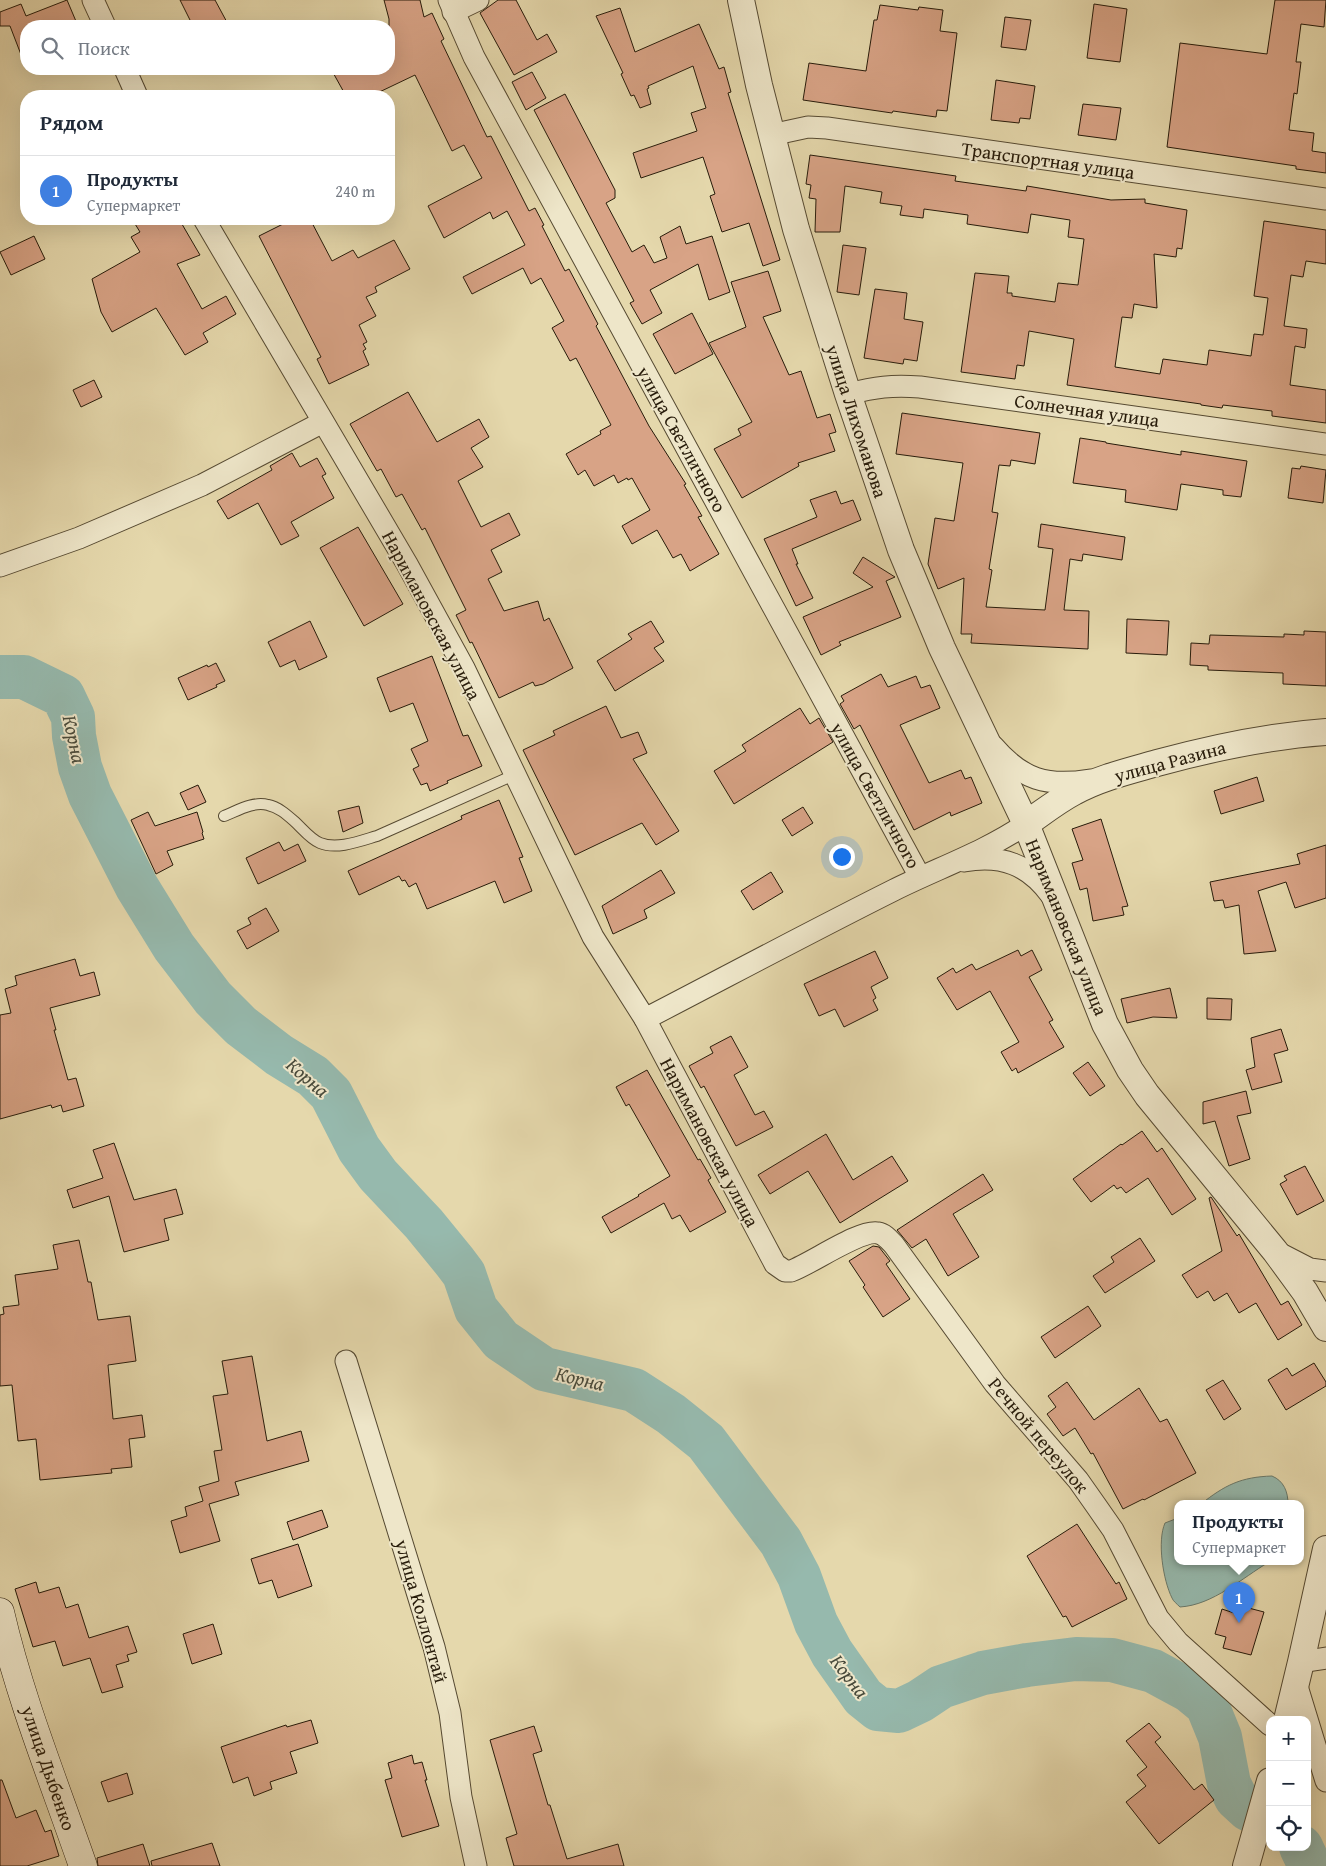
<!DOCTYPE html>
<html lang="ru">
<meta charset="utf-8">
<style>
:root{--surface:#fff;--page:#f2f2f3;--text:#1f2937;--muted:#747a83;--line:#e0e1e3;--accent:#111827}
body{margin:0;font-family:"Gentium Book Plus",serif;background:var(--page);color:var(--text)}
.controls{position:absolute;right:15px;bottom:15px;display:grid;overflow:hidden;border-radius:10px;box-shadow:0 5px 20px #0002}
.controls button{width:45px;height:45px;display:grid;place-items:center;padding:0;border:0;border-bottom:1px solid var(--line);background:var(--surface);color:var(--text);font:25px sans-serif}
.you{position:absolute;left:841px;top:856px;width:18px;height:18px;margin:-12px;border:4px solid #fff;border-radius:50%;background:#1a73e8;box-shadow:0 0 0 8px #1a73e833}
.badge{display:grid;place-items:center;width:32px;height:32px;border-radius:50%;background:var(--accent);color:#fff;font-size:16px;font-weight:700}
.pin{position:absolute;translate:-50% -41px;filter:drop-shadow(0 1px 2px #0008)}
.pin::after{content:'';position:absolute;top:26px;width:18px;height:15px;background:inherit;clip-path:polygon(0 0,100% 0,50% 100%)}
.popup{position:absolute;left:1174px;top:1500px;width:130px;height:65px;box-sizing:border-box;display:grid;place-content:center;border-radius:10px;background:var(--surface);filter:drop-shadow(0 1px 4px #0005);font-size:16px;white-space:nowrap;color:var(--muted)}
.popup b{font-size:19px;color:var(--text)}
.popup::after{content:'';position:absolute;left:50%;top:100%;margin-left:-10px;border:10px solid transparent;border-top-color:var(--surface)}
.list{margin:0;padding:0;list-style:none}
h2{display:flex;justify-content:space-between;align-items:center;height:65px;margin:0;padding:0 20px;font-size:21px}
h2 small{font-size:16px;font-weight:400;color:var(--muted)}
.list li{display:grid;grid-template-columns:32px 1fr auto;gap:15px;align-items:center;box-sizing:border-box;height:70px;padding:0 20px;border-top:1px solid var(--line)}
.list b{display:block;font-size:19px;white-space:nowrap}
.list p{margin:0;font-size:16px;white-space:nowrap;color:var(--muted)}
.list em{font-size:16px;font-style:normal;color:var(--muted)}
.icon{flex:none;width:28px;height:28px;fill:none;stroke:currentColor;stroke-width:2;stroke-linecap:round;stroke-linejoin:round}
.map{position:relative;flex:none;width:1326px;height:1866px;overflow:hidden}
.search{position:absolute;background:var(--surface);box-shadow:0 5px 20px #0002;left:20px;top:20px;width:375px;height:55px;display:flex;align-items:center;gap:12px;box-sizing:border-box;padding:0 18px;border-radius:20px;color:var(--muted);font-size:19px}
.panel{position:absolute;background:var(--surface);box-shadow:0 5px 20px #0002;left:20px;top:90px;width:375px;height:135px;border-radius:20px}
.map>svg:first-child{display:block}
.water{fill:#96b9ad;stroke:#6a7a6c}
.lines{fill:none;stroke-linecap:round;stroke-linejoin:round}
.river{stroke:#96b9ad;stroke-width:44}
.building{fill:#d8a386;stroke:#271b0a}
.service-casing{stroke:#564a32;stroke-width:12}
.minor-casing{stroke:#564a32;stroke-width:23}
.tertiary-casing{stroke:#564a32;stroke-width:28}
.secondary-casing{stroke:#271b0a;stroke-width:29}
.service{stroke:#eee6c9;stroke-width:10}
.minor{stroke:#eee6c9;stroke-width:21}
.tertiary{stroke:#eee6c9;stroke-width:26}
.secondary{stroke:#eee6c9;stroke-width:28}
.labels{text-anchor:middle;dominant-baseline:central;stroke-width:4;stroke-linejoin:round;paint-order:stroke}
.street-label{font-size:19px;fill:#271b0a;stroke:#eee6c9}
.water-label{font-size:20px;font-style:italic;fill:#484a3b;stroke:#eee6c9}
</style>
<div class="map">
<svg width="1326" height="1866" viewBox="0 0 1326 1866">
<rect width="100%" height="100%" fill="#e5d8ac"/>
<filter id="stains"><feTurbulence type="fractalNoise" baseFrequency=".004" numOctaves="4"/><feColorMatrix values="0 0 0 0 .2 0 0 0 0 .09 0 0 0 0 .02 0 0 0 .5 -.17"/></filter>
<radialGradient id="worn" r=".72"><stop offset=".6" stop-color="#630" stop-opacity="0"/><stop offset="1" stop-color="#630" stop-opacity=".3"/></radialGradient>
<g class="water">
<path d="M1272,1476c12,5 16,16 16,28h-87c24,-19 40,-27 71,-28z"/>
<path d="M1178,1518v44h91c-27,16 -56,43 -89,45 -3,-3 -7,-6 -8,-9 -9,-18 -15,-57 -7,-75z"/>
</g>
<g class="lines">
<g class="river">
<polyline points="0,677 24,677 63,696 73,717 74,736 80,767 90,795 137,887 174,947 213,998 241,1026 279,1055 313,1076 331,1094 359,1149 378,1175 424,1224 455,1262 464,1274 476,1309 501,1340 544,1369 634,1390 671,1414 706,1442 781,1542 799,1576 816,1623 832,1653 863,1697 878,1709 899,1711 920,1701 941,1687 983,1673 1027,1665 1076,1659 1112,1660 1153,1671 1190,1691 1207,1705 1220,1737 1229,1784 1236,1798 1248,1809 1270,1820"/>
<polyline points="1301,1847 1310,1866"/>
</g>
</g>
<g class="building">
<polygon points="67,0 78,26 26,26 25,65 10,26 0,26 0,12 21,4 26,16"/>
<polygon points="180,0 215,0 229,26 193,26"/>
<polygon points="384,0 420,0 424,17 432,13 444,39 441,41 487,137 491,136 529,211 535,208 544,225 542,226 565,271 569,269 598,324 596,326 649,426 686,484 684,485 702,516 698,517 719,554 690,571 681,554 673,558 657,530 632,544 622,526 650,510 632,478 628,480 627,478 618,483 614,475 594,486 585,470 578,475 566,454 601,434 600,431 611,425 576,358 570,361 552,328 564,321 541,278 531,284 523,268 472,294 463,277 525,245 507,211 493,219 490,212 444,238 428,206 482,178 464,145 452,151 415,75 371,96 346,96 331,69 389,69 389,19"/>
<polygon points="498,0 516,0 537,40 547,34 557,52 514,75 480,13"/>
<polygon points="1275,0 1326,0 1324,27 1301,24 1296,62 1301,62 1297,94 1294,93 1289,130 1314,133 1312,151 1326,153 1326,173 1296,169 1296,166 1167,147 1180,43 1267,54"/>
<polygon points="1094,4 1127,9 1120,62 1087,58"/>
<polygon points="880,5 918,10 919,7 943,10 940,31 957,33 947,111 937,110 936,117 893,111 892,113 803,100 809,63 866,71 874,20 877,20"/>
<polygon points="620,8 635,52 699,24 719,69 724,67 731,92 728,93 780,260 763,266 749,223 722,232 710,196 715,194 703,157 641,178 633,153 697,131 691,113 706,108 693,66 648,86 649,88 647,89 651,104 640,108 634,95 631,96 621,74 623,73 596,16"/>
<polygon points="1005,17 1031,20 1026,50 1001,47"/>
<polygon points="532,72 546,98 526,110 512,82"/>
<polygon points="996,80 1035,86 1030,119 1020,118 1019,123 991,120"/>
<polygon points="565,94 615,190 615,198 606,203 632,252 644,245 654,263 667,258 660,237 680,226 686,244 712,236 730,292 709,300 698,264 650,290 662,313 642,324 630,303 634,301 534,110"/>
<polygon points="1083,104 1121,108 1116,140 1078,135"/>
<polygon points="810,155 956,176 955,181 1026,191 1027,186 1111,200 1145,199 1145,203 1187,210 1182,249 1177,248 1176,257 1154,254 1157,308 1134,304 1132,318 1122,317 1115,367 1160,374 1163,359 1207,365 1209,350 1251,356 1254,334 1263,335 1268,298 1254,296 1264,221 1326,230 1326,264 1306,261 1303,277 1291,275 1284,326 1307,329 1305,348 1295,346 1290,385 1326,390 1326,423 1272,416 1272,411 1223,405 1222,408 1201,405 1201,404 1067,385 1074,339 1029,331 1024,366 1017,365 1015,379 961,372 975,273 1009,276 1007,293 1012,293 1012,296 1055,302 1058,283 1078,285 1084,239 1068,237 1070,220 1031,214 1028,233 967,224 968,215 924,209 923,218 900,215 902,206 880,203 882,192 845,186 840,232 815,232 816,199 809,198 811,185 806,184"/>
<polygon points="132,219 179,219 200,255 177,264 202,309 226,296 236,314 203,333 208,342 185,355 156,308 112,332 101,312 92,279 140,252 131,237 140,232"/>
<polygon points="293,219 310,219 332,261 353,250 358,258 394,240 410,269 375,287 377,292 366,297 376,316 359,325 367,342 363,344 366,349 363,351 369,365 329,384 317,359 321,357 259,236"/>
<polygon points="34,236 45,259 11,275 0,252"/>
<polygon points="843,245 866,248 859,295 837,292"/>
<polygon points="768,271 781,311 763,317 789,375 801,371 817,418 830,414 836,432 829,434 835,451 798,463 799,466 742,498 714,449 741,435 738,429 752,422 709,343 746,327 731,282"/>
<polygon points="875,289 907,293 904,319 923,322 917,361 904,359 903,364 864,358"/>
<polygon points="692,313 713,354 675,374 653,334"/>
<polygon points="94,380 102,397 81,407 73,390"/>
<polygon points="408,392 437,442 479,419 489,437 471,448 483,467 458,481 481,527 509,513 520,535 491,550 502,572 488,579 504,611 538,601 544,621 549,618 573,668 543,684 535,686 533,682 499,698 472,642 470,643 456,615 466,610 425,528 422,530 402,494 396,497 381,469 377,471 350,424"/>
<polygon points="902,413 1040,433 1035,464 1011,460 1010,466 999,465 992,512 998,513 989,569 992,570 986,607 1045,610 1053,549 1038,547 1041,524 1125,537 1122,560 1083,554 1082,561 1070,559 1064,610 1089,611 1088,649 971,643 972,634 961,634 964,578 938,589 928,564 935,518 954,521 963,463 896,454"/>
<polygon points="1080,438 1106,442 1106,443 1181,455 1181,451 1247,461 1241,497 1223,495 1223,490 1181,484 1177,510 1125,502 1126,490 1073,483"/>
<polygon points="292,453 300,467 317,458 326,474 322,476 334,498 291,522 299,536 281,545 258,503 228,519 217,501 272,470 270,466"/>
<polygon points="1301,466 1326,470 1323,503 1288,498 1292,468 1300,469"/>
<polygon points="836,491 841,504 853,500 861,520 792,549 798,564 796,564 813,598 796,606 764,539 817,517 810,500"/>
<polygon points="358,527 403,604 364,626 320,548"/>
<polygon points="863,557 895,577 886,581 901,617 839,642 841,645 821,655 803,617 873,587 853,573"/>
<polygon points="1127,619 1169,621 1167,655 1126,653"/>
<polygon points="310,621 327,657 299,670 295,660 280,667 268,642"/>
<polygon points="651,621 664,642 654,648 664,661 615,691 597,661 632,639 628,634"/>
<polygon points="1304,631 1326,632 1326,686 1283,684 1283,673 1208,670 1208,666 1190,665 1191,643 1209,644 1210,635 1284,637 1284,634 1304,635"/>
<polygon points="432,656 463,736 468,735 482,766 447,781 448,783 430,791 427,783 421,785 413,769 419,766 411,749 428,741 413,703 390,712 377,678"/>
<polygon points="216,663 225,681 216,685 217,687 188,700 178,678 207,665 208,667"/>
<polygon points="881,674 888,687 916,676 921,688 930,685 940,708 900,725 929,783 961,770 965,779 971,777 982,803 951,816 950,812 914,830 860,725 854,729 840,704 844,701 841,696"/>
<polygon points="606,706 621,738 638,732 647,753 633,759 679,831 656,845 642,823 575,855 523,750 555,735 553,731"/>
<polygon points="800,708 810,724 819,718 833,742 734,804 714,771 746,751 742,745"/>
<polygon points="1257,777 1264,801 1221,814 1214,791"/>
<polygon points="198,785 206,802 188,810 180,793"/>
<polygon points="499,800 523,857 519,858 532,891 504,903 495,881 427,909 416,883 409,887 405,880 402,881 399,876 359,895 348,871 462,819 461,816"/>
<polygon points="359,806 363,823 343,832 338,811"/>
<polygon points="803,807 813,823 792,836 782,820"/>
<polygon points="148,812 155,826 197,812 203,832 202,833 204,839 167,851 173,865 156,874 131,820"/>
<polygon points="1101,819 1128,906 1122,907 1124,915 1093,921 1087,888 1080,890 1072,863 1083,860 1072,829"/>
<polygon points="279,842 284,851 298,844 306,861 258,884 246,858"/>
<polygon points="1326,845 1326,898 1295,908 1286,882 1258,891 1276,951 1244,954 1239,905 1225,908 1223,900 1214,901 1210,882 1300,864 1297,854"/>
<polygon points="661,870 675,893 644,910 647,918 613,934 602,906"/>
<polygon points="771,872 783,892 753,910 741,891"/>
<polygon points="266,908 279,931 247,949 237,931 251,924 248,918"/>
<polygon points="1018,950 1021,956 1032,950 1042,970 1029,977 1053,1020 1049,1022 1064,1047 1018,1073 1016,1068 1012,1071 1001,1052 1019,1042 990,991 957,1010 937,978 953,968 956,973 972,964 976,970"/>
<polygon points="875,951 888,978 871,987 876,998 873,1000 878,1010 844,1027 835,1009 819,1016 804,984"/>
<polygon points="75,959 80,976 94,972 100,995 50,1008 56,1030 54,1030 68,1080 76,1078 84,1106 63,1112 61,1105 52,1108 51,1105 0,1119 0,1015 11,1013 5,989 17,985 15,976"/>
<polygon points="1170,988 1177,1018 1153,1017 1127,1023 1121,999"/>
<polygon points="1207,998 1232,999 1231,1020 1207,1019"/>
<polygon points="1281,1029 1288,1050 1274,1054 1282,1082 1252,1090 1246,1070 1255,1067 1251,1038"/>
<polygon points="731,1036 748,1067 734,1075 755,1115 764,1111 773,1127 736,1146 704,1086 701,1088 689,1066 713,1053 710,1047"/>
<polygon points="1088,1062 1105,1086 1090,1096 1073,1073"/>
<polygon points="647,1070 698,1160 700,1159 711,1178 708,1180 726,1212 690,1232 680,1215 672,1219 664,1203 611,1233 602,1217 639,1196 638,1195 670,1176 629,1104 626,1106 616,1087"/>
<polygon points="1246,1091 1251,1113 1237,1116 1250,1159 1229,1166 1215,1121 1203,1124 1203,1102"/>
<polygon points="1142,1131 1157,1152 1162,1148 1196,1199 1172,1215 1148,1178 1126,1193 1121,1187 1117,1189 1114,1185 1091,1202 1073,1179 1121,1144 1122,1145"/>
<polygon points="826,1134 853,1180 892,1156 908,1181 840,1223 808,1171 770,1194 758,1175"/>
<polygon points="114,1143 134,1200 176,1189 183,1214 164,1219 169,1240 124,1252 109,1196 73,1208 67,1190 103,1178 93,1150"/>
<polygon points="1305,1166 1324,1201 1297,1215 1280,1184 1287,1180 1284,1176"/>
<polygon points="983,1174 993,1190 953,1214 979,1257 948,1276 926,1239 912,1248 897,1230"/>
<polygon points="1211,1197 1237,1236 1239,1234 1281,1305 1288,1301 1302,1325 1278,1340 1256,1303 1239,1313 1227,1293 1214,1301 1208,1291 1197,1298 1182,1275 1222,1251 1209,1198"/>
<polygon points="1140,1238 1155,1261 1105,1293 1093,1276 1114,1262 1111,1257"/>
<polygon points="79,1240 88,1282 91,1282 98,1320 130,1316 136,1361 108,1365 113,1419 142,1415 145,1437 129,1439 132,1467 111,1469 112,1473 40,1480 36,1439 18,1441 12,1385 0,1386 0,1315 4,1314 3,1307 19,1305 15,1275 58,1269 53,1245"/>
<polygon points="873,1246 879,1247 890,1261 886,1264 910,1299 883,1317 863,1287 865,1285 849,1261"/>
<polygon points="1088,1306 1101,1326 1055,1358 1041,1337"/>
<polygon points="252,1356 267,1441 301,1431 309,1461 235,1482 239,1495 209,1504 220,1541 180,1553 171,1521 187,1516 185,1507 203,1501 199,1487 219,1481 214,1451 222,1450 213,1396 228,1394 222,1361"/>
<polygon points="1314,1363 1326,1382 1326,1386 1286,1410 1268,1380 1287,1368 1292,1376"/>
<polygon points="1223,1380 1241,1409 1224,1420 1206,1390"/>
<polygon points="1067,1382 1094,1420 1139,1388 1160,1422 1167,1419 1196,1473 1144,1500 1143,1499 1123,1509 1093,1453 1091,1454 1075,1428 1063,1436 1047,1414 1056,1407 1048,1396"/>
<polygon points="322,1510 328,1527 293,1540 287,1522"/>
<polygon points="1077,1524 1116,1584 1119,1582 1127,1599 1072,1627 1066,1616 1063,1617 1027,1556"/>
<polygon points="298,1544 312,1586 278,1598 272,1580 259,1584 251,1559"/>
<polygon points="36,1582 39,1593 59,1587 66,1608 78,1604 89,1638 128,1626 137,1652 127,1655 129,1661 116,1665 123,1687 102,1693 90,1658 63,1666 55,1641 33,1647 15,1589"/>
<polygon points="1237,1605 1264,1612 1251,1655 1223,1648 1226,1637 1215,1634 1222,1609 1234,1613"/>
<polygon points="213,1624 222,1654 192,1664 183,1634"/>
<polygon points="311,1720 318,1743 290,1752 297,1773 270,1782 272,1789 254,1796 248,1777 233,1783 221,1747 286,1725 287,1727"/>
<polygon points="1149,1723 1161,1737 1155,1742 1194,1790 1202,1784 1214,1800 1159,1844 1126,1802 1146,1786 1137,1775 1147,1767 1126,1741"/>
<polygon points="534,1726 542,1751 533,1754 548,1805 550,1805 567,1859 618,1844 624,1866 514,1866 506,1838 517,1834 490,1740"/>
<polygon points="412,1755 414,1764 422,1762 427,1780 425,1780 439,1826 402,1837 385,1780 392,1778 388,1763"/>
<polygon points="127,1773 133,1794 108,1802 101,1782"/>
<polygon points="0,1780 2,1780 16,1818 36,1810 45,1832 51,1830 59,1856 27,1866 0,1866"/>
<polygon points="212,1843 220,1866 152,1866 151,1861"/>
<polygon points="143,1844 150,1866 98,1866 97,1858"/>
</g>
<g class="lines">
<g class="service-casing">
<path id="service" d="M224,816c13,-5 29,-15 44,-11 10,2 18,9 26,16 8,7 16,18 26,22 17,7 40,-2 57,-7l137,-61"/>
</g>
<g class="minor-casing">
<g id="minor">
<polyline points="93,0 105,26"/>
<polyline points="449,0 474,57 920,877"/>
<polyline points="453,12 478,0"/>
<polyline points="125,69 137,96"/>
<polyline points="771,135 808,127 827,128 1326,199"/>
<path d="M204,219l203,345 57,104 129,269 52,82c83,-43 165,-87 249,-129 44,-22 91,-38 132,-66"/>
<path d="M848,394c28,-7 43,-9 72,-7l406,57"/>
<polyline points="0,566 79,538 202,485 323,422"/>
<path d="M993,746c29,34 54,41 97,34"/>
<path d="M964,861c38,-7 65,4 87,34"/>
<path d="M645,1019l130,245 10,7h6c20,-7 69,-42 87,-38 7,1 12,8 16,12l101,139 83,96 19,27 16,23 45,88 20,24 92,83"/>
<polyline points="1275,1251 1310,1269 1326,1271"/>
<polyline points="346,1361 434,1647 450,1713 461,1797 476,1866"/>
<polyline points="1301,1662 1326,1658"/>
<polyline points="1296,1683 1326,1781"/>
</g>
</g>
<g class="tertiary-casing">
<g id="tertiary">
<polyline points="741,0 759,85 796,229 848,394 901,550 942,648 1026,824 1105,1024 1130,1070 1147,1095 1275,1251 1305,1292 1326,1328"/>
<path d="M1026,824c16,-11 31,-23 48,-32 25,-14 55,-21 83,-29 55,-15 112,-27 169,-31"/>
<polyline points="1287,1720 1301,1662 1326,1549"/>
<polyline points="1246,1866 1270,1781"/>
</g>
</g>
<g class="secondary-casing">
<path id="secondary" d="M0,1612c20,87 54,170 83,254"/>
</g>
<use href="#service" class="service"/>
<use href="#minor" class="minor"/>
<use href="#tertiary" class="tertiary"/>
<use href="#secondary" class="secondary"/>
</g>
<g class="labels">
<g class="street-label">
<text transform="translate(1048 160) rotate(8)">Транспортная улица</text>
<text transform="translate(1087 410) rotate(8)">Солнечная улица</text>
<text transform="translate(857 421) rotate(72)">улица Лихоманова</text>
<text transform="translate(682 439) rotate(61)">улица Светличного</text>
<text transform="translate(432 615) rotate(62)">Наримановская улица</text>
<text transform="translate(1170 761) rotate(-15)">улица Разина</text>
<text transform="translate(876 795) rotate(61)">улица Светличного</text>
<text transform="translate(1067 927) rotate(68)">Наримановская улица</text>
<text transform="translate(710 1142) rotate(62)">Наримановская улица</text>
<text transform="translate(1039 1435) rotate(50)">Речной переулок</text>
<text transform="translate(422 1611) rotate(74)">улица Коллонтай</text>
<text transform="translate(49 1768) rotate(71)">улица Дыбенко</text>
</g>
<g class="water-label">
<text transform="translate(75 739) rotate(78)">Корна</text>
<text transform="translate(308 1077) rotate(41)">Корна</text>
<text transform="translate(580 1378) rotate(13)">Корна</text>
<text transform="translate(850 1676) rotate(53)">Корна</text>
</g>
</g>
<rect width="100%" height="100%" filter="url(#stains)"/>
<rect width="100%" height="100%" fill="url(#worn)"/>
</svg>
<div class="controls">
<button>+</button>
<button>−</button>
<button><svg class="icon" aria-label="locate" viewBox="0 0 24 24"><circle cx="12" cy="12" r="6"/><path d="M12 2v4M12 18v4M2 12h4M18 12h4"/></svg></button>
</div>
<div class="you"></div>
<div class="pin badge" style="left:1239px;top:1623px;background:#3f7fe0">1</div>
<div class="popup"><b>Продукты</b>Супермаркет</div>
<div class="search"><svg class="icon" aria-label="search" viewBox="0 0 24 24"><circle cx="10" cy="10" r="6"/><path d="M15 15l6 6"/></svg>Поиск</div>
<section class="panel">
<h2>Рядом<small></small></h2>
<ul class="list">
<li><span class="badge" style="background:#3f7fe0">1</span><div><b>Продукты</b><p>Супермаркет</p></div><em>240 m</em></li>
</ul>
</section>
</div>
